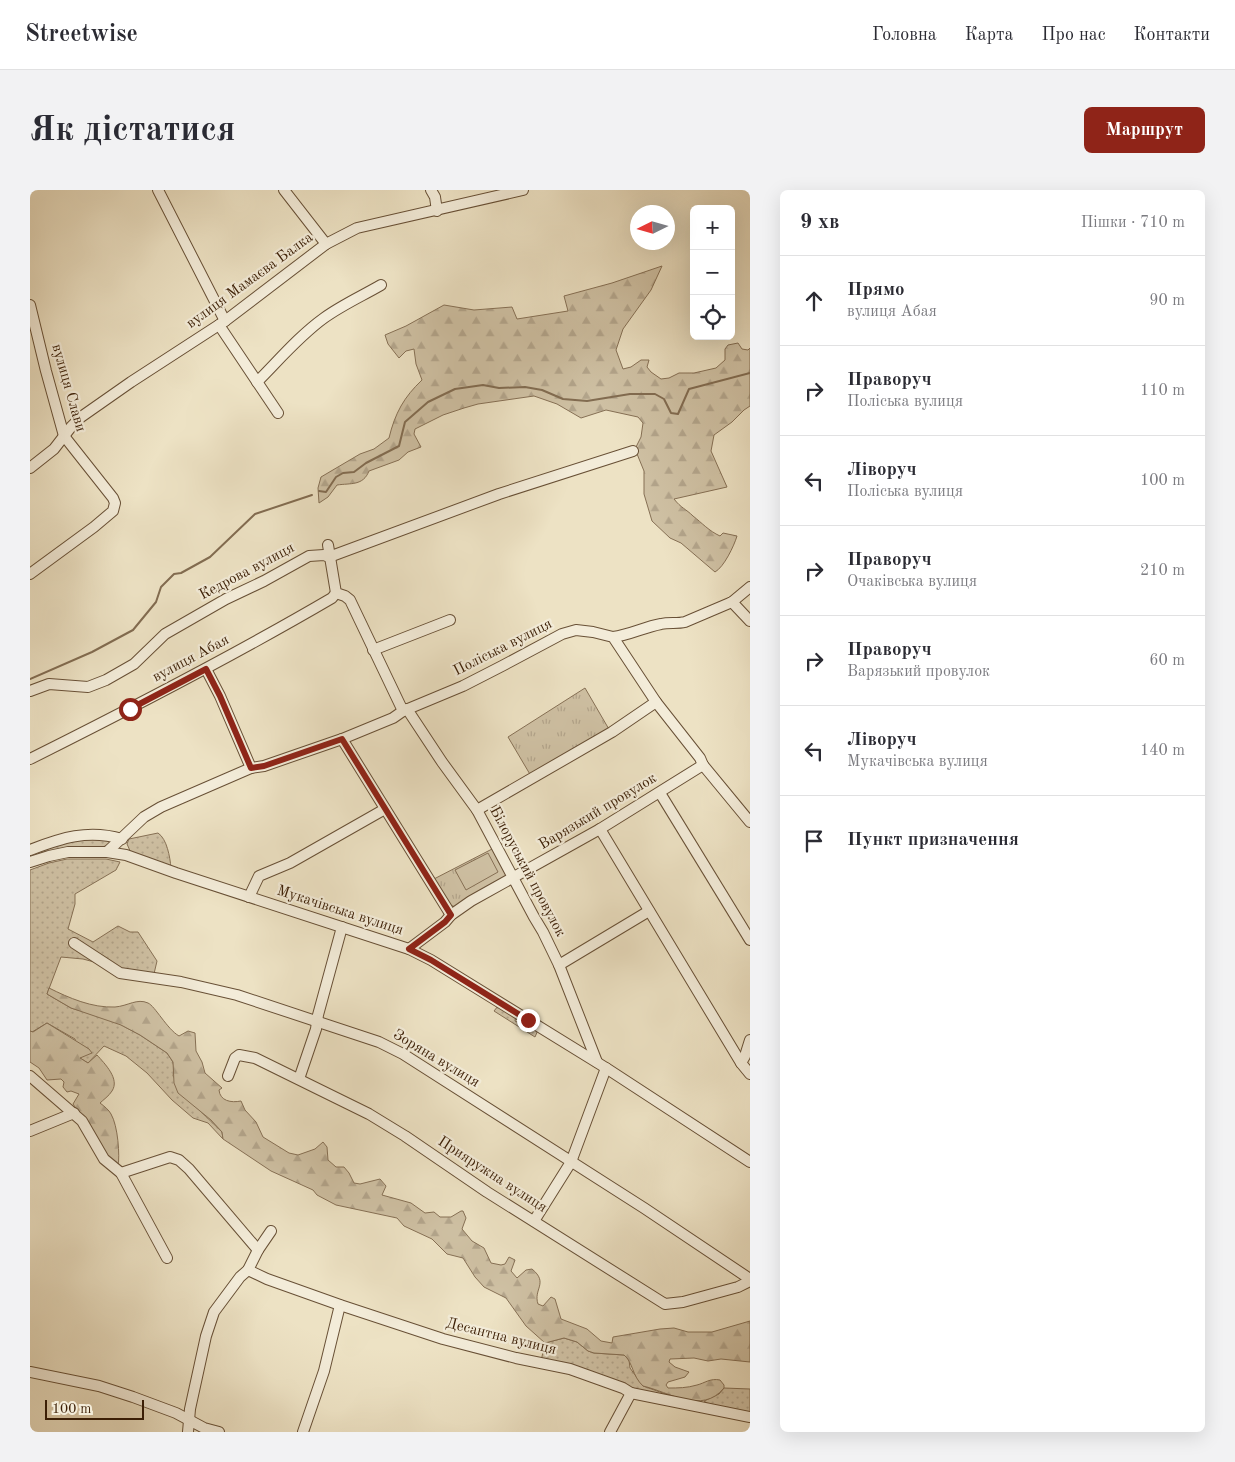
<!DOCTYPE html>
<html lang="uk">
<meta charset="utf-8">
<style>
:root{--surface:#fff;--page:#f2f2f3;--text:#2b2b33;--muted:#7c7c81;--line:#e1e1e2;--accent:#8f2418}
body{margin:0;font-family:"Old Standard TT",serif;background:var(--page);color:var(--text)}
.controls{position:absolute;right:15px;top:15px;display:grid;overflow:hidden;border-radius:8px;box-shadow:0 5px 20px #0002}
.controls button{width:45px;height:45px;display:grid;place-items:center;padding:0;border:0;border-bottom:1px solid var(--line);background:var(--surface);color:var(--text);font:25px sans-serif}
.compass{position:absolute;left:600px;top:15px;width:45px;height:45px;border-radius:50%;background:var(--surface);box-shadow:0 5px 20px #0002;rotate:265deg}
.scale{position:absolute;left:15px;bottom:12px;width:99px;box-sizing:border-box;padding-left:5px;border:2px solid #3c1f06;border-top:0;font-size:14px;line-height:18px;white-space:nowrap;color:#3c1f06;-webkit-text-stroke:4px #f3ecd9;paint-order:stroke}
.stop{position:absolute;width:15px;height:15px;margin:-11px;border:4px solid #8f2418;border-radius:50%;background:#fff}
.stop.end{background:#8f2418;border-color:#fff;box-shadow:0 1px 5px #0008}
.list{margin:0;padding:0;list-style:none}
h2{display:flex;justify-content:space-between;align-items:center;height:65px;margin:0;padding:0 20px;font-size:21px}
h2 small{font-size:16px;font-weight:400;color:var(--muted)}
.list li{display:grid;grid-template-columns:32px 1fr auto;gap:15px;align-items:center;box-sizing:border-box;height:90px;padding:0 20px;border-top:1px solid var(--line)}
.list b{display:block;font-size:19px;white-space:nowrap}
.list p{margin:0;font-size:16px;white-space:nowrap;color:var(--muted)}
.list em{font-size:16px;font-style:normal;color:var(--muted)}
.icon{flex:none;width:28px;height:28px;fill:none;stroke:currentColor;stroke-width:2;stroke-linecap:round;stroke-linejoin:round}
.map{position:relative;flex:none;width:720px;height:1242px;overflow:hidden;border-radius:8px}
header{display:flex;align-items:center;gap:30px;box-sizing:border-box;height:70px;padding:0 25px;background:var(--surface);border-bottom:1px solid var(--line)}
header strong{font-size:24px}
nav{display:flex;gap:28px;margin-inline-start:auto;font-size:18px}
.intro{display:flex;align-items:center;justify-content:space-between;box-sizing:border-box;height:120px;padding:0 30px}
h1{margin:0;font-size:35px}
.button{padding:12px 22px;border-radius:8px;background:var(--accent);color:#fff;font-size:18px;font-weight:700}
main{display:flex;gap:30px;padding:0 30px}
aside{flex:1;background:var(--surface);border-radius:8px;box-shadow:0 5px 20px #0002}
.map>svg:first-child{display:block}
.grass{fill:url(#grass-dots);stroke:#867055}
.forest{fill:url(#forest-firs);stroke:#867055}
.park{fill:url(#park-tufts);stroke:#867055}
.pitch{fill:#cfc1a4;stroke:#867055}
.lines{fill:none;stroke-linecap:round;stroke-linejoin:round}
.stream{stroke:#826c51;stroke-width:2}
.minor-casing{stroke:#685036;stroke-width:12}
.minor{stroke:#f3ecd9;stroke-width:10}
.route{stroke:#8f2418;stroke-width:6}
.labels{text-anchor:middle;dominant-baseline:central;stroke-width:4.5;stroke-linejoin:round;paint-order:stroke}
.street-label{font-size:15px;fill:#3c1f06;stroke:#f3ecd9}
</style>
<header>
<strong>Streetwise</strong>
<nav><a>Головна</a><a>Карта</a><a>Про нас</a><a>Контакти</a></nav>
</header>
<div class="intro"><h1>Як дістатися</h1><a class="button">Маршрут</a></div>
<main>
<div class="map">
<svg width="720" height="1242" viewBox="0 0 720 1242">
<defs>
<pattern id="grass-dots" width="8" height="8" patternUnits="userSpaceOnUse" patternTransform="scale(1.25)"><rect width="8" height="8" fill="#cfc1a4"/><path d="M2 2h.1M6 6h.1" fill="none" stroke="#b3a58c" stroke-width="1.8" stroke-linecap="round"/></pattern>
<pattern id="forest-firs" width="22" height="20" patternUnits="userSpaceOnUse" patternTransform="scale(1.25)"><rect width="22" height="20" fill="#cfc1a4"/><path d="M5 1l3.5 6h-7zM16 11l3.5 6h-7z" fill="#b3a58c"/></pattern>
<pattern id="park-tufts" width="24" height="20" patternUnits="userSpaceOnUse" patternTransform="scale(1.25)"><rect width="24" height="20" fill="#cfc1a4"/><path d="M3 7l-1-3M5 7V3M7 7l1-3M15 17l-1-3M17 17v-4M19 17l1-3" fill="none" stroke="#b3a58c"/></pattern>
</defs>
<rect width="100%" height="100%" fill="#ede2c4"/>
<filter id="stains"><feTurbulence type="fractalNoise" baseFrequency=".004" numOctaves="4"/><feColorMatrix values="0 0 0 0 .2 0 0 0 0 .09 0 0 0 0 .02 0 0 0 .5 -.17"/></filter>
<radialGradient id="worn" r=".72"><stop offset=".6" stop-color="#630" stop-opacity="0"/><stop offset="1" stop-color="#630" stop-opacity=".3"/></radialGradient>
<g class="grass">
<path d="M128,643c9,6 12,24 13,35l-40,-15 -4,-9 2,-5z"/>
<polygon points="45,648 85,651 73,657 0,669 0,663"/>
<polygon points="37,669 76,669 90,672 86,680 45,704 45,714 38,739 63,752 88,736 100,742 108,742 127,771 123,788 53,769 31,767 17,804 41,818 82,830 110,845 137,863 143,872 144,879 143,886 163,914 192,942 193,949 178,933 163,928 142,910 117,883 96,866 74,856 58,873 50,868 45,849 17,833 2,842 0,841 0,680 19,673"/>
<polygon points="468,816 486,826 485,831 487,832 491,829 508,840 505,847 464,821"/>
<polygon points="534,1148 547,1152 558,1161 564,1163 594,1165 599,1170 600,1178 613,1196 647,1208 605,1202 511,1171 515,1153"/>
<polygon points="694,1198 720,1199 720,1226 683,1217 674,1211 689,1204"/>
</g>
<g class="forest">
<path d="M632,76l-11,24 -28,39 -7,21 7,19 8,-2 10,-7h8l-2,7 4,5 10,7 8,-1 10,-5h15l22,-5 9,-8v-11l3,-4 10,-2 4,6 6,1 2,-2v58l-6,4 -12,12 -18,13 -3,16 16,36 -53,12c7,9 12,10 19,17 9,7 16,15 27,20l3,-3 14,3c-3,10 -13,31 -22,36l-34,-29 -11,-5 -18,-17 -8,-27v-23l-9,-22 6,-12 2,-14 -5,-6 -32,-7 -25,8 -24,-14 -23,-8 -56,8 -14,4 -21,7 -28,14 -1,5 7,13 -13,5 -9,8 -30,11c-6,15 -18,12 -32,14l-9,12 -9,6 -1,-15 3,-11 39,-23 14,-5 15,-11c6,-25 15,-41 33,-58l-6,-16 -2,-15 -8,2 -7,7 -11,-14 -3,-9 21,-9 38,-21 30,5 38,-3 5,12 51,-8 -4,-15 48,-13z"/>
<path d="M19,798c20,10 43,20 66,19 13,-1 22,-9 33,-4 7,3 19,26 31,33l9,-5 7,2 1,18 6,11 3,11 17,15 -3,2c1,11 12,13 22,11l4,9 11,12 7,15 26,16 9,2 17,-6 8,-7 4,5 1,13 8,7h8l5,6 5,10 6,1 20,-5 6,7 -4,9 29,8 14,10 9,-1 6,5h11l10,-6h2l3,7 -4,11 10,12 12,7 7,15 10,2 4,-1 4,-7 6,3 -4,11 6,7 9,-8 6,-1c17,14 1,20 6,35l5,2 8,-9 4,2 6,20 26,10 14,12 11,2 1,-6 47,-8 14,-1 14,4h24l38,-11v41l-29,-3 -13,2 -14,-3 -24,1 -1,3 6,5 14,5 -4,5 -17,5 -2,3 2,3c10,0 19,0 29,-3 8,-2 13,-7 23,-5l4,5v3c-22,27 -55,4 -81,-2 -11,-10 -10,-24 -19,-31l-30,-2 -6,-2 -11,-9 -13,-4 -19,5 -19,-17 -20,-28 -22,-11 -9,-10 -12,-19 -16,-4 -15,-15 -28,-13 -7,-8 -61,-13 -19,-10 -4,-5 -42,-19 -48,-32 -1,-7 -11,-12 -33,-27 -4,-10 -1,-21 -6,-9 -27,-18 -19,-10 -50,-17 -24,-14z"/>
<path d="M17,833l42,26 3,4 -12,5 8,5 9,-8c8,9 23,24 15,36 -3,5 -9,9 -12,12 4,3 9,7 11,11 7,12 9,41 7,54l-5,-4 -40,-60 6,-10 -8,-3 -4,1 -4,-5 1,-5 -3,-3 -14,1 -8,-12 -9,-6v-31l3,1z"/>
</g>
<g class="park">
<polygon points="555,498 580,541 501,586 478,547"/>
<polygon points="464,658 479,686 425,717 418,714 402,690"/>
</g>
<polygon class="pitch" points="458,663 468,682 436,700 425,680"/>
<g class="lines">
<g class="stream">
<polyline points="289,301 296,302 306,287 313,283 324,282 336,273 369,256 375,232 398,212 425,199 453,195 469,198 495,197 512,200 533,209 557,211 600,204 625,204 634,209 641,223 648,224 659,199 720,183"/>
<polyline points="0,489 62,462 103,440 126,412 131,397 144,384 151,383 180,367 225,324 282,305"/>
</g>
<g class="minor-casing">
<g id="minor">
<polyline points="128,0 195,131"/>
<polyline points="254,0 296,54"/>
<polyline points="401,0 405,7 407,21"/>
<polyline points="0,115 16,181 34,246 83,308 85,313 83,321 64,337 0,384"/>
<polyline points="189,135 248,223"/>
<path d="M227,192c22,-22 42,-46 67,-64 18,-13 38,-22 57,-33"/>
<polyline points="0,278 24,259 41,237 51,227 101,192 195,131 296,54 327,38 493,0"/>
<polyline points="298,355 306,403 315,406 320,410 373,521"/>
<polyline points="702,412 720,431"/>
<path d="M583,447c17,-2 31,-10 48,-13 8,-2 16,0 24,-2l47,-20 18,-15"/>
<polyline points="343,460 420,430"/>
<polyline points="176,479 190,506 221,578"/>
<polyline points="0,501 19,494 58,497 76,490 104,474 135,444 196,409 234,391 279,366 294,365 299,367 469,304 603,261"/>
<polyline points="377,519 412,572 447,620 504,727 513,742 529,775 567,872"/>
<polyline points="312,549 421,725"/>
<path d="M0,569c102,-51 203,-103 302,-161l4,-5"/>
<polyline points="630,603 720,750"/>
<polyline points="447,620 582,542 626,512"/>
<polyline points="570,639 711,873 720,884"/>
<path d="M0,660c31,-12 58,-21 92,-11"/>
<polyline points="77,662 114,627 131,617 221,578 234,576 312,549 363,528 373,521 433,496 472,476 532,444 546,440 563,442 583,447 626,512 670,568 673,575 720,632"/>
<polyline points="0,672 19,666 38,662 77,662 96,665 146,683 379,759 401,770 576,878 720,972"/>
<polyline points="219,707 229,686 260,673 355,619"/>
<polyline points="44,753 90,783 151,792 207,805 349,852 373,864 614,1018 720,1089"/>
<polyline points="379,759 415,732 421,725 441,711 570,639 673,575"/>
<polyline points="529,775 619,721"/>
<polyline points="711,873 715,866 720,850"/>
<polyline points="0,886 52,931 74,969 91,983 137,1068"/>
<polyline points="198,886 205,868 209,865 225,868 339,924 375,946 457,1002 635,1114 653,1112 708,1097 720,1091"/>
<polyline points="269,889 286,839 288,825 312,737"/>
<polyline points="0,941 44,923"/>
<polyline points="91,983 140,967 149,970 159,979 228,1060"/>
<polyline points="504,1031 541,972 576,878"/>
<polyline points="218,1080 237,1089 310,1115 413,1149 486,1168 540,1179 593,1198 601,1203 720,1227"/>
<polyline points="0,1182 69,1196 103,1207 146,1223 174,1238 189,1242"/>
<polyline points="158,1242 160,1219 176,1146 184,1122 210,1087 218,1080 228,1060 241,1041"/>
<polyline points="273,1242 294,1181 310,1115"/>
<polyline points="580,1242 601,1203"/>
</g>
</g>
<use href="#minor" class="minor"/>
</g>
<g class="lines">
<polyline class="route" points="100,519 176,479 190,506 221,578 234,576 312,549 421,725 415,732 379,759 401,770 498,830"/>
</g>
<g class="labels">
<g class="street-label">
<text transform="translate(220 91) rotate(-36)">вулиця Мамаєва Балка</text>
<text transform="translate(38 198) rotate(74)">вулиця Слави</text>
<text transform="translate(217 382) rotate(-28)">Кедрова вулиця</text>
<text transform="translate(473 458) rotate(-27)">Поліська вулиця</text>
<text transform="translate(161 469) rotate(-28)">вулиця Абая</text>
<text transform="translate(568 622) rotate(-31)">Варязький провулок</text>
<text transform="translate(497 682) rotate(62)">Білоруський провулок</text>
<text transform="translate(310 721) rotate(18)">Мукачівська вулиця</text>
<text transform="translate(406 869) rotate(31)">Зоряна вулиця</text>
<text transform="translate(462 985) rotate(33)">Прияружна вулиця</text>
<text transform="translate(471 1147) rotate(14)">Десантна вулиця</text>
</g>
</g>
<rect width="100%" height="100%" filter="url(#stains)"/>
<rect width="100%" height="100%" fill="url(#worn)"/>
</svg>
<div class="controls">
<button>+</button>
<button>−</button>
<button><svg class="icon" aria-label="locate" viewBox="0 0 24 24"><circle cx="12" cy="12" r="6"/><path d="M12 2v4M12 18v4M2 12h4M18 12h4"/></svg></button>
</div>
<svg class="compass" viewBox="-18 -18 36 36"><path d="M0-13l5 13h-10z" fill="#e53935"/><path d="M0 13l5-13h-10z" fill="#7c7c81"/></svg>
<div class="scale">100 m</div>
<div class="stop" style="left:100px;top:519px"></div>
<div class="stop end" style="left:498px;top:830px"></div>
</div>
<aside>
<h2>9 хв<small>Пішки · 710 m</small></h2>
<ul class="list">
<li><svg class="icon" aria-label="ahead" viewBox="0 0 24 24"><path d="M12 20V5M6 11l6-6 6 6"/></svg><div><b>Прямо</b><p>вулиця Абая</p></div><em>90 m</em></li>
<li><svg class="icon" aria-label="right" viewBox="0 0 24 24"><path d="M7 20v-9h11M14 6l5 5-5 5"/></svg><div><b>Праворуч</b><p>Поліська вулиця</p></div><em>110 m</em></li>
<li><svg class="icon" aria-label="left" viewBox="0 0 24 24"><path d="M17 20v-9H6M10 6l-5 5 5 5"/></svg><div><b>Ліворуч</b><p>Поліська вулиця</p></div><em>100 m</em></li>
<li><svg class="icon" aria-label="right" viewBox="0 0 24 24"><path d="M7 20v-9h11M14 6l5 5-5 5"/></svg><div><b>Праворуч</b><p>Очаківська вулиця</p></div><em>210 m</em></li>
<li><svg class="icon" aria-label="right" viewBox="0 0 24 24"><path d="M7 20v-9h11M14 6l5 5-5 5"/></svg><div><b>Праворуч</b><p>Варязький провулок</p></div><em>60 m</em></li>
<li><svg class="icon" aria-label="left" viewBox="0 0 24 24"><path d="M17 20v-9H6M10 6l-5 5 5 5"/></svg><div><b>Ліворуч</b><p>Мукачівська вулиця</p></div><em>140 m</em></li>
<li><svg class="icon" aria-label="arrive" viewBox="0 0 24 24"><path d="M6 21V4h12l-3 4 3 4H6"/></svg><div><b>Пункт призначення</b></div></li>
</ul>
</aside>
</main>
